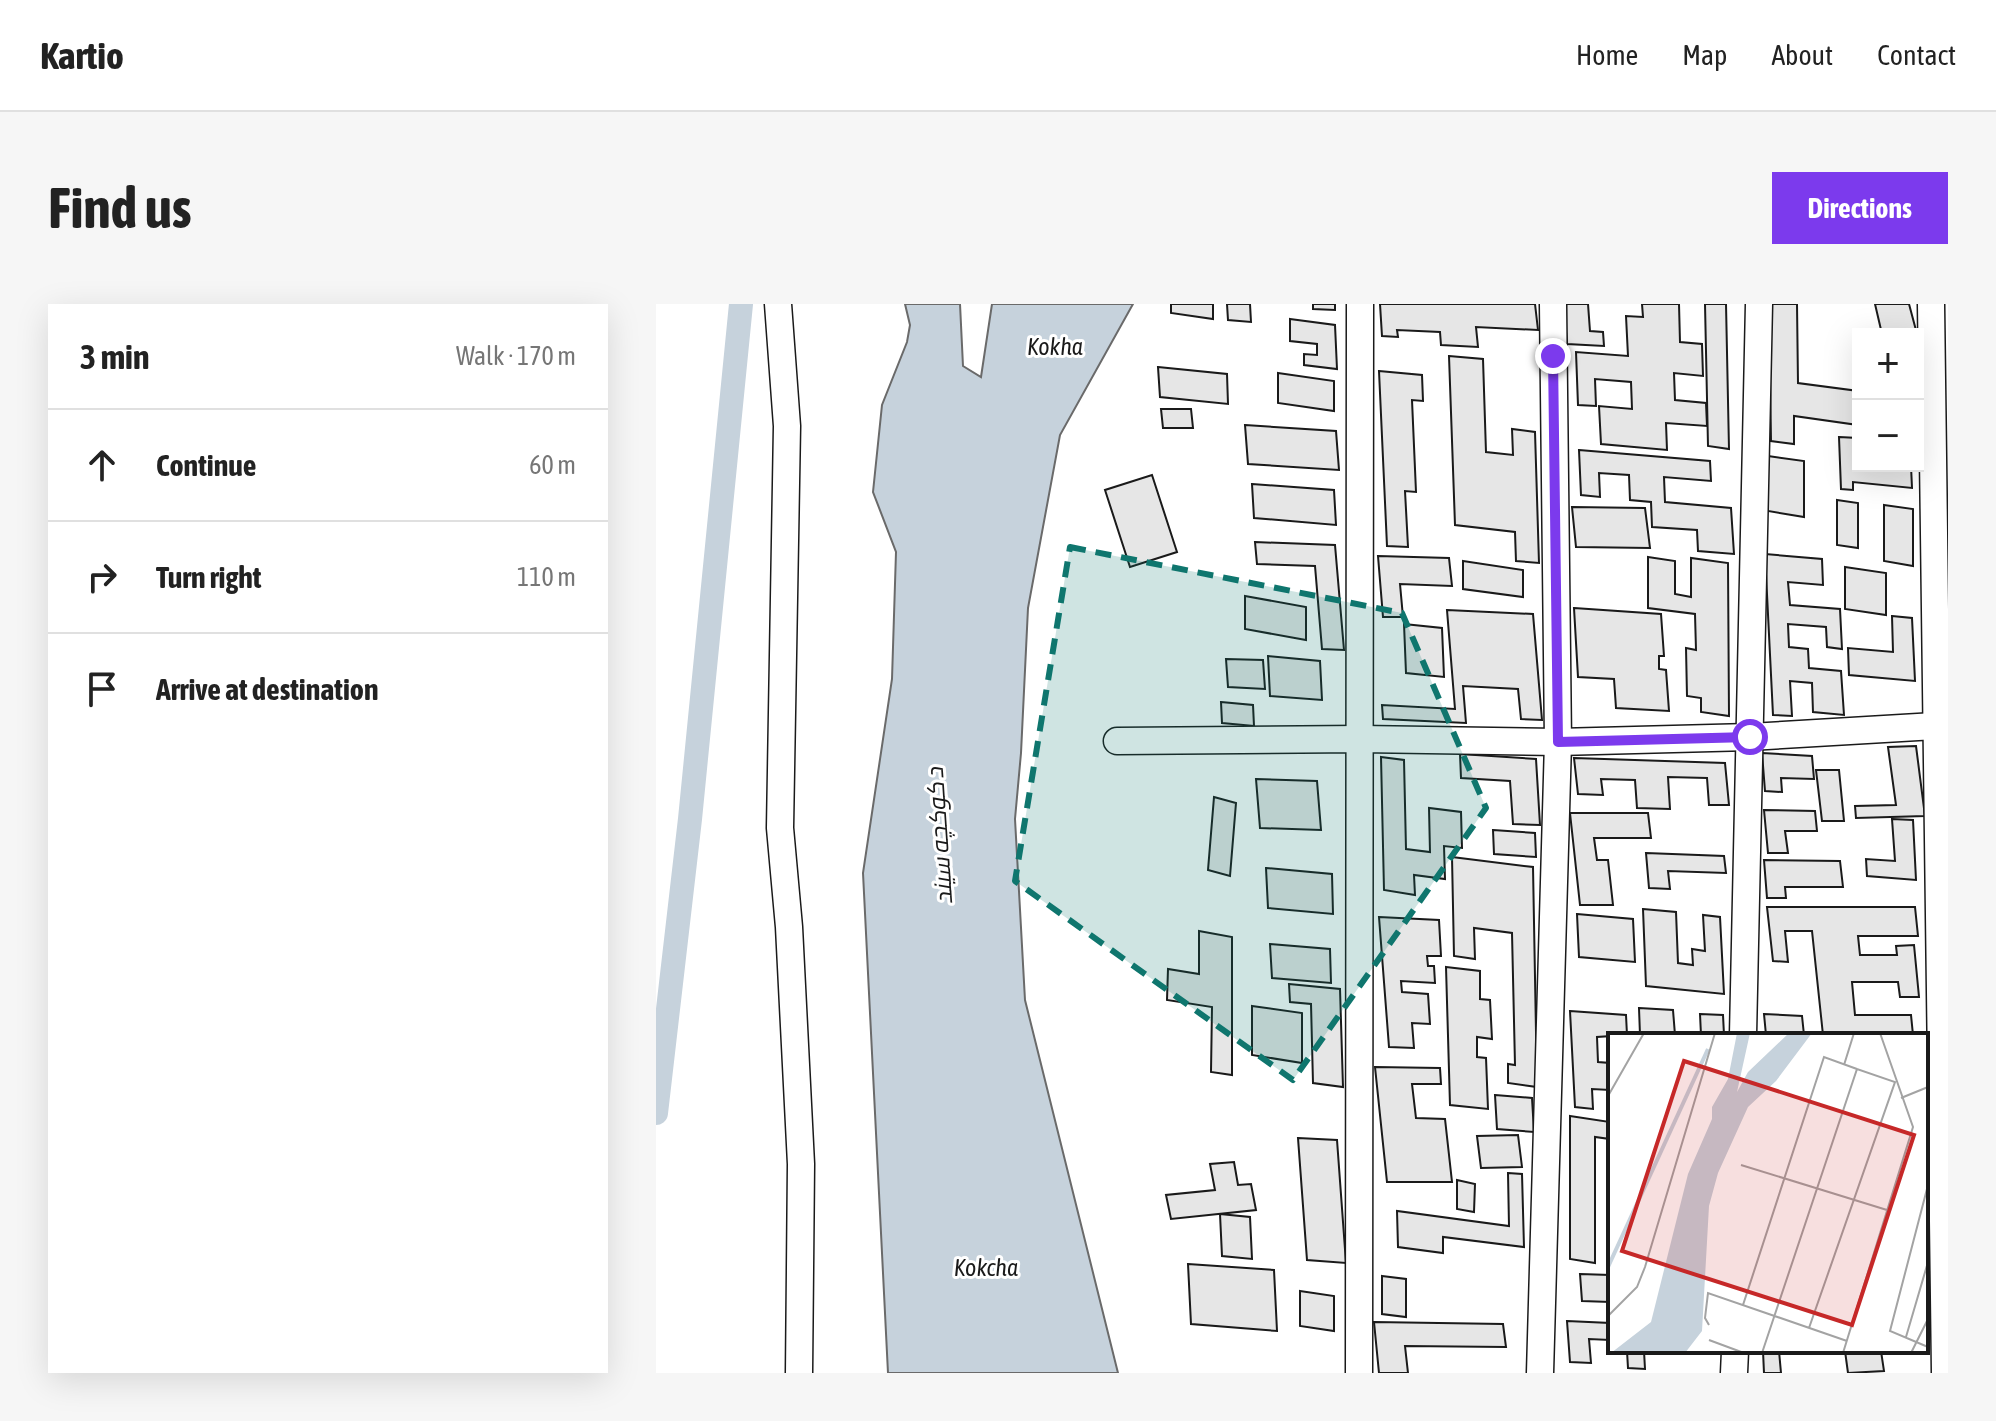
<!DOCTYPE html>
<meta charset="utf-8">
<style>
:root{--surface:#fff;--page:#f6f6f6;--text:#222;--muted:#767676;--line:#e0e0e0;--accent:#7c3aed}
body{margin:0;font-family:"Asap Condensed",Cairo,sans-serif;background:var(--page);color:var(--text)}
.controls{position:absolute;right:24px;top:24px;display:grid;overflow:hidden;border-radius:0px;box-shadow:0 8px 32px #0002}
.controls button{width:72px;height:72px;display:grid;place-items:center;padding:0;border:0;border-bottom:2px solid var(--line);background:var(--surface);color:var(--text);font:40px sans-serif}
.stop{position:absolute;width:24px;height:24px;margin:-18px;border:6px solid #7c3aed;border-radius:50%;background:#fff}
.stop.end{background:#7c3aed;border-color:#fff;box-shadow:0 2px 8px #0008}
.list{margin:0;padding:0;list-style:none}
h2{display:flex;justify-content:space-between;align-items:center;height:104px;margin:0;padding:0 32px;font-size:34px}
h2 small{font-size:26px;font-weight:400;color:var(--muted)}
.list li{display:grid;grid-template-columns:52px 1fr auto;gap:24px;align-items:center;box-sizing:border-box;height:112px;padding:0 32px;border-top:2px solid var(--line)}
.list b{display:block;font-size:30px;white-space:nowrap}
.list em{font-size:26px;font-style:normal;color:var(--muted)}
.icon{flex:none;width:44px;height:44px;fill:none;stroke:currentColor;stroke-width:2;stroke-linecap:round;stroke-linejoin:round}
.map{position:relative;flex:none;width:1292px;height:1069px;overflow:hidden;border-radius:0px}
header{display:flex;align-items:center;gap:48px;box-sizing:border-box;height:112px;padding:0 40px;background:var(--surface);border-bottom:2px solid var(--line)}
header strong{font-size:38px}
nav{display:flex;gap:44px;margin-inline-start:auto;font-size:28px}
.intro{display:flex;align-items:center;justify-content:space-between;box-sizing:border-box;height:192px;padding:0 48px}
h1{margin:0;font-size:56px}
.button{padding:20px 36px;border-radius:0px;background:var(--accent);color:#fff;font-size:28px;font-weight:700}
main{display:flex;gap:48px;padding:0 48px}
aside{flex:1;background:var(--surface);border-radius:0px;box-shadow:0 8px 32px #0002}
.map>svg:first-child{display:block}
.water{fill:#c6d2dc;stroke:#6a6a6a;stroke-width:2}
.lines{fill:none;stroke-linecap:round;stroke-linejoin:round}
.canal{stroke:#c6d2dc;stroke-width:24}
.building{fill:#e6e6e6;stroke:#1a1a1a;stroke-width:2}
.minor-casing{stroke:#1a1a1a;stroke-width:29}
.minor{stroke:#fff;stroke-width:26}
.route{stroke:#7c3aed;stroke-width:10}
.marked{fill:#0f766e;fill-opacity:0.2;stroke:#0f766e;stroke-width:6;stroke-dasharray:16 10;stroke-linejoin:round}
.labels{text-anchor:middle;dominant-baseline:central;stroke-width:6;stroke-linejoin:round;paint-order:stroke}
.water-label{font-size:24px;font-style:italic;fill:#1a1a1a;stroke:#fff}
.inset-river{fill:none;stroke:#c6d2dc;stroke-width:4}
.inset-road{fill:none;stroke:#a3a3a3;stroke-width:2}
.view{fill:#c62828;fill-opacity:0.15;stroke:#c62828;stroke-width:4}
.inset-edge{fill:none;stroke:#1a1a1a;stroke-width:4}
</style>
<header>
<strong>Kartio</strong>
<nav><a>Home</a><a>Map</a><a>About</a><a>Contact</a></nav>
</header>
<div class="intro"><h1>Find us</h1><a class="button">Directions</a></div>
<main>
<aside>
<h2>3 min<small>Walk · 170 m</small></h2>
<ul class="list">
<li><svg class="icon" aria-label="ahead" viewBox="0 0 24 24"><path d="M12 20V5M6 11l6-6 6 6"/></svg><div><b>Continue</b></div><em>60 m</em></li>
<li><svg class="icon" aria-label="right" viewBox="0 0 24 24"><path d="M7 20v-9h11M14 6l5 5-5 5"/></svg><div><b>Turn right</b></div><em>110 m</em></li>
<li><svg class="icon" aria-label="arrive" viewBox="0 0 24 24"><path d="M6 21V4h12l-3 4 3 4H6"/></svg><div><b>Arrive at destination</b></div></li>
</ul>
</aside>
<div class="map">
<svg width="1292" height="1069" viewBox="0 0 1292 1069">
<rect width="100%" height="100%" fill="#fff"/>
<polygon class="water" points="249,0 304,0 307,62 325,73 336,0 477,0 404,131 372,304 365,449 359,515 369,696 462,1069 232,1069 207,569 236,375 240,248 217,188 226,101 251,38 254,21"/>
<g class="lines">
<polyline class="canal" points="0,809 34,515 85,0"/>
</g>
<g class="building">
<polygon points="515,0 557,0 557,15 515,9"/>
<polygon points="571,0 594,0 595,18 572,16"/>
<polygon points="657,0 679,0 679,6 657,5"/>
<polygon points="724,0 879,0 882,26 820,23 822,43 785,41 784,28 741,26 742,33 726,32"/>
<polygon points="908,0 932,0 934,27 947,28 948,42 911,40"/>
<polygon points="986,0 1023,0 1024,38 1046,40 1047,72 1018,69 1019,96 1050,99 1051,122 1010,119 1011,146 945,140 943,102 976,105 975,78 939,75 940,102 922,101 920,48 972,52 970,12 987,13"/>
<polygon points="1049,0 1070,0 1073,145 1052,142"/>
<polygon points="1113,0 1141,0 1142,79 1202,87 1202,121 1138,112 1138,140 1115,137"/>
<polygon points="1219,0 1253,0 1261,30 1226,30"/>
<polygon points="634,15 679,21 681,65 648,61 648,50 661,51 661,40 634,37"/>
<polygon points="793,52 827,55 830,148 857,151 856,125 879,128 883,259 860,257 859,228 799,221"/>
<polygon points="502,63 571,70 572,100 504,93"/>
<polygon points="723,67 766,71 767,97 756,96 760,188 749,187 752,243 731,242"/>
<polygon points="622,69 678,77 678,107 622,99"/>
<polygon points="505,105 535,105 537,124 507,124"/>
<polygon points="589,121 680,127 683,166 592,160"/>
<polygon points="1183,133 1202,134 1202,162 1255,162 1256,184 1197,178 1197,186 1185,185"/>
<polygon points="923,146 1054,157 1055,177 1008,173 1009,198 1075,204 1078,250 1042,247 1041,226 996,223 995,198 974,196 973,171 943,169 944,193 925,191"/>
<polygon points="1112,152 1148,157 1148,213 1112,207"/>
<polygon points="496,171 521,248 474,263 449,186"/>
<polygon points="596,180 678,186 680,221 598,214"/>
<polygon points="1181,196 1202,199 1202,244 1181,241"/>
<polygon points="1228,201 1257,205 1257,262 1228,257"/>
<polygon points="916,203 989,204 994,244 920,243"/>
<polygon points="599,238 679,241 688,346 666,345 659,262 601,260"/>
<polygon points="1109,250 1166,255 1167,281 1132,278 1134,301 1184,305 1186,345 1171,343 1170,323 1132,320 1133,343 1152,345 1153,364 1185,367 1188,411 1157,408 1156,379 1134,377 1136,412 1117,411"/>
<polygon points="722,252 793,254 796,282 744,280 747,313 727,313"/>
<polygon points="992,253 1019,257 1019,290 1035,293 1035,254 1072,259 1073,412 1045,408 1045,394 1031,392 1030,344 1040,346 1039,310 992,304"/>
<polygon points="807,257 867,266 867,293 807,285"/>
<polygon points="1189,263 1230,269 1230,311 1189,305"/>
<polygon points="589,292 650,303 650,336 589,325"/>
<polygon points="918,304 1005,310 1008,352 1003,352 1003,365 1010,366 1013,407 960,404 958,375 922,373"/>
<polygon points="791,306 877,310 886,416 865,415 862,385 807,382 810,419 727,415 726,401 799,405"/>
<polygon points="1236,312 1256,314 1259,377 1193,371 1192,344 1237,348"/>
<polygon points="748,320 786,324 788,373 750,369"/>
<polygon points="612,352 664,357 666,396 614,392"/>
<polygon points="570,355 607,356 609,385 572,383"/>
<polygon points="565,398 597,401 598,422 566,419"/>
<polygon points="1260,442 1269,512 1200,514 1199,502 1240,501 1232,443"/>
<polygon points="1106,449 1156,452 1158,475 1125,474 1126,488 1109,487"/>
<polygon points="804,450 880,455 884,521 857,520 854,477 805,474"/>
<polygon points="725,453 748,456 750,545 774,548 773,504 805,508 806,544 788,542 789,575 758,571 759,591 728,586"/>
<polygon points="918,454 1069,459 1073,501 1053,501 1051,474 1012,473 1014,505 981,504 979,476 945,475 947,491 922,490"/>
<polygon points="1160,466 1183,466 1188,517 1166,517"/>
<polygon points="600,475 661,477 665,526 604,524"/>
<polygon points="558,493 580,499 574,572 552,566"/>
<polygon points="1108,506 1159,507 1161,527 1129,527 1132,549 1112,549"/>
<polygon points="914,509 992,509 995,534 938,534 941,556 952,556 957,601 924,601"/>
<polygon points="1236,515 1257,516 1260,576 1211,572 1210,555 1239,557"/>
<polygon points="837,526 879,529 880,553 838,550"/>
<polygon points="990,549 1068,552 1070,569 1012,567 1014,585 993,584"/>
<polygon points="796,553 877,563 881,783 852,779 852,760 859,761 856,629 818,624 819,655 798,652"/>
<polygon points="1108,556 1184,557 1187,583 1129,583 1130,594 1111,594"/>
<polygon points="610,564 676,570 677,610 612,604"/>
<polygon points="1111,603 1259,603 1262,632 1202,632 1204,651 1241,651 1240,642 1258,641 1263,693 1244,693 1242,678 1196,678 1199,711 1255,711 1257,731 1167,731 1156,627 1129,627 1132,658 1117,657"/>
<polygon points="987,605 1020,608 1022,659 1037,661 1036,645 1049,647 1047,611 1064,613 1068,690 990,682"/>
<polygon points="921,610 977,615 979,658 923,653"/>
<polygon points="723,613 783,616 785,652 771,652 772,662 778,662 779,679 745,677 746,688 772,690 774,720 756,719 758,744 733,743"/>
<polygon points="543,627 576,633 576,771 555,768 556,703 511,696 512,665 543,670"/>
<polygon points="614,640 674,645 675,679 616,674"/>
<polygon points="790,663 824,667 824,695 834,696 836,735 821,733 821,753 830,754 832,805 794,801"/>
<polygon points="633,680 684,685 687,783 657,779 655,700 634,698"/>
<polygon points="596,702 646,709 646,759 596,751"/>
<polygon points="983,704 1017,706 1019,731 984,731"/>
<polygon points="914,707 970,711 971,731 941,733 942,758 954,759 954,786 936,785 937,805 919,803"/>
<polygon points="1044,710 1067,711 1068,731 1045,731"/>
<polygon points="1108,710 1146,712 1148,731 1110,731"/>
<polygon points="719,763 784,764 785,780 756,780 760,814 789,815 796,878 731,878"/>
<polygon points="839,791 876,794 878,828 841,825"/>
<polygon points="914,812 954,818 954,835 939,833 939,959 914,955"/>
<polygon points="862,831 866,863 825,864 821,832"/>
<polygon points="642,834 681,836 690,959 651,956"/>
<polygon points="578,858 582,881 595,880 600,906 515,915 510,891 559,886 554,860"/>
<polygon points="852,869 866,870 868,943 787,933 787,949 742,943 741,907 853,922"/>
<polygon points="801,876 819,880 818,908 801,905"/>
<polygon points="564,910 594,913 596,955 566,952"/>
<polygon points="532,960 618,966 621,1027 535,1020"/>
<polygon points="924,970 954,971 954,998 926,997"/>
<polygon points="726,972 750,975 750,1013 726,1010"/>
<polygon points="644,987 678,992 678,1027 644,1022"/>
<polygon points="911,1017 954,1019 954,1036 933,1035 935,1059 914,1058"/>
<polygon points="718,1018 847,1020 850,1043 749,1042 752,1069 723,1069"/>
<polygon points="971,1047 988,1047 989,1065 972,1064"/>
<polygon points="1107,1047 1123,1047 1125,1069 1108,1069"/>
<polygon points="1124,1047 1180,1047 1181,1050"/>
<polygon points="1189,1047 1225,1047 1228,1067 1192,1069"/>
</g>
<g class="lines">
<g class="minor-casing">
<g id="minor">
<polyline points="122,0 131,122 124,524 133,623 145,860 143,1069"/>
<polyline points="1275,0 1289,1069"/>
<polyline points="461,437 705,435 902,438 1094,433 1279,422"/>
<polyline points="1087,731 1103,0"/>
<polyline points="703,1069 704,0"/>
<polyline points="884,1069 902,438 897,0"/>
<polyline points="1078,1069 1079,1047"/>
</g>
</g>
<use href="#minor" class="minor"/>
</g>
<g class="lines">
<polyline class="route" points="897,52 902,438 1094,433"/>
</g>
<path class="marked" d="M414,243l332,66 84,195 -193,272 -278,-199z"/>
<g class="labels">
<g class="water-label">
<text x="399" y="42">Kokha</text>
<text transform="translate(283 532) rotate(-94)">د کوکچه سیند</text>
<text x="330" y="963">Kokcha</text>
</g>
</g>
<g transform="translate(952 729)">
<rect width="320" height="320" fill="#fff"/>
<path d="M129,0h13l-13,59 11,-20 41,-39h23l-36,48 -28,26 -30,66 -9,33 -7,125 -17,22h-74l40,-31 37,-148 24,-55v-12l16,-28z" fill="#c6d2dc"/>
<path class="inset-river" d="M0,234l100,-218"/>
<path class="inset-road" d="M236,32l10,-32M0,63l36,-63M293,65l27,-11M133,132l146,45M320,152l-38,146 38,16M135,272l81,-248 33,12M0,283l29,-29 8,-20 70,-234M101,292l-4,-7 3,-25 139,48M298,304l22,-75M101,307l35,13M154,320l95,-284 38,13 -86,246M235,320l70,-226 -33,-94M303,320l17,-34"/>
<path class="view" d="M76,28l230,74 -62,190 -230,-74z"/>
<rect width="320" height="320" class="inset-edge"/>
</g>
</svg>
<div class="controls">
<button>+</button>
<button>−</button>
</div>
<div class="stop" style="left:1094px;top:433px"></div>
<div class="stop end" style="left:897px;top:52px"></div>
</div>
</main>
